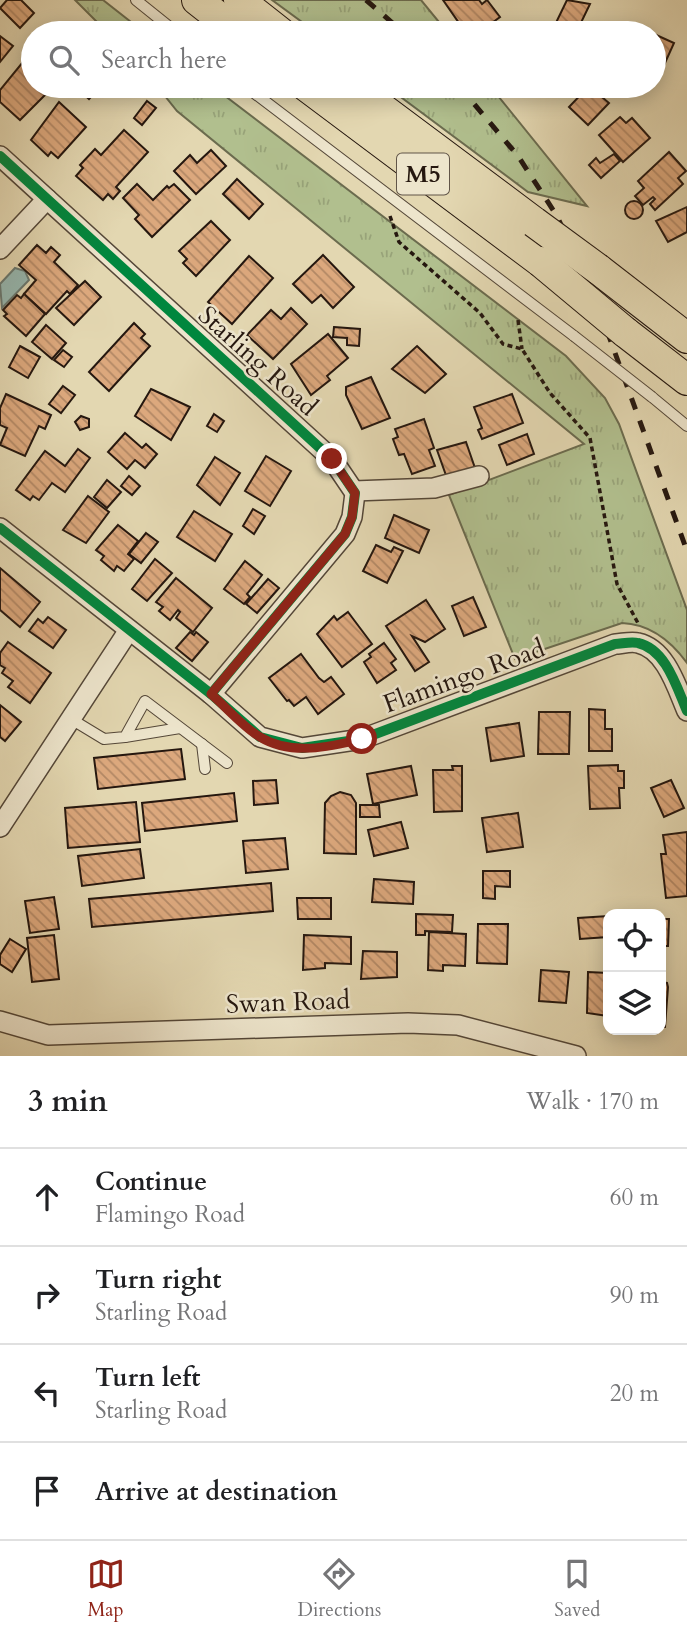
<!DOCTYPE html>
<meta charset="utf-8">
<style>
:root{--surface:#fff;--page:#f2f2f2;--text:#202124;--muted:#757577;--line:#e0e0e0;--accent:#8f2418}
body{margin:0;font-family:Cardo,serif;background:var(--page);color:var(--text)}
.controls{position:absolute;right:21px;bottom:21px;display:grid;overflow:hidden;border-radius:14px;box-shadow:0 4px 18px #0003}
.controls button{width:63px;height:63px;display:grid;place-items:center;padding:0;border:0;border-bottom:2px solid var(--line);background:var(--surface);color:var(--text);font:35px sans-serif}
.stop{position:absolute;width:21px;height:21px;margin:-16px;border:5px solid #8f2418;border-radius:50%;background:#fff}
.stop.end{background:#8f2418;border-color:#fff;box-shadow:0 2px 7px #0008}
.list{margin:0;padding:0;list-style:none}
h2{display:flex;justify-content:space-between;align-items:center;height:91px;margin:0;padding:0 28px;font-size:30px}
h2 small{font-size:23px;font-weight:400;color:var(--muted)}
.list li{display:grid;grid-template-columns:46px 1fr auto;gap:21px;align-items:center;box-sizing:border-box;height:98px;padding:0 28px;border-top:2px solid var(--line)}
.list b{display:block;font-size:26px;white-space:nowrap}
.list p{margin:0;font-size:23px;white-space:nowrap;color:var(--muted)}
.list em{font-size:23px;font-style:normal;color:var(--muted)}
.icon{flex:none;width:38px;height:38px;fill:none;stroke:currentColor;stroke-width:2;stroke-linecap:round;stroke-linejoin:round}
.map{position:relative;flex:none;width:687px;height:1056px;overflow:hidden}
.search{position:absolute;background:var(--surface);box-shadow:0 4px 18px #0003;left:21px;right:21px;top:21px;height:77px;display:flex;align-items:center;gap:18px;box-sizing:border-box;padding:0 24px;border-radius:38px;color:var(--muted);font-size:26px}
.sheet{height:483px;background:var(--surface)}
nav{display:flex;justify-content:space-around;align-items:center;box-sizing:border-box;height:98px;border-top:2px solid var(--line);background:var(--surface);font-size:19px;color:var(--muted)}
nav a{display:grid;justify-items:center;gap:4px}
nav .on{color:var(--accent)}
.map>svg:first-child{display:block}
.grass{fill:url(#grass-tufts);stroke:#6b6b4e;stroke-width:2}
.water{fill:#96b8b1;stroke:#697870;stroke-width:2}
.building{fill:url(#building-back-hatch);stroke:#25170f;stroke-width:2}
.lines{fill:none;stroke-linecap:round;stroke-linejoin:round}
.lane-casing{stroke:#544738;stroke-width:12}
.street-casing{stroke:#544738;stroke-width:22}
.primary-casing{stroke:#25170f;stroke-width:32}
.path{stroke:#25170f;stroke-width:3.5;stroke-dasharray:5 3.5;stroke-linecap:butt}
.lane{stroke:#ede5cc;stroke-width:10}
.street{stroke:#ede5cc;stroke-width:19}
.primary{stroke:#e3d7b1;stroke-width:30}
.rail{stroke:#25170f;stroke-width:5;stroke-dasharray:12 12;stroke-linecap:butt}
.lane-bridge-casing{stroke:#544738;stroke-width:12;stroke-linecap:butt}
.primary-bridge-casing{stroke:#25170f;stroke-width:32;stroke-linecap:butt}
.lane-bridge{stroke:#ede5cc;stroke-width:10}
.primary-bridge{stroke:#e3d7b1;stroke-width:30}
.cycleway-casing{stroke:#ede5cc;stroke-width:15}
.cycleway{stroke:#00873e;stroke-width:10}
.route{stroke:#8f2418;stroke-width:9}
.labels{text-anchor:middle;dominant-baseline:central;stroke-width:5;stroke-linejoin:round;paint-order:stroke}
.shield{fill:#ede5cc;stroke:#615548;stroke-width:2}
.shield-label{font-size:24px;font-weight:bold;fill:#25170f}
.street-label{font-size:26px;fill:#25170f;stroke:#ede5cc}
</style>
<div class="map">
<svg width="687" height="1056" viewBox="0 0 687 1056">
<defs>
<pattern id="grass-tufts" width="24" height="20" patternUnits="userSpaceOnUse" patternTransform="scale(1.75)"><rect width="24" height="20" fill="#b1bf8e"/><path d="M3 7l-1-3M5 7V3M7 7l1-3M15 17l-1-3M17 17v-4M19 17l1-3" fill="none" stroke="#98a379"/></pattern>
<pattern id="building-back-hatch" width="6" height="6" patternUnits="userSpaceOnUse" patternTransform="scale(1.75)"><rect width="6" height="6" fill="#dca87d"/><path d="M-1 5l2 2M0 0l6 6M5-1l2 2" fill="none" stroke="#b28865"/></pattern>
</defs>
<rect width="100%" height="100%" fill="#e3d7b1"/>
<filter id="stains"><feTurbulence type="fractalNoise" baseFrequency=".00286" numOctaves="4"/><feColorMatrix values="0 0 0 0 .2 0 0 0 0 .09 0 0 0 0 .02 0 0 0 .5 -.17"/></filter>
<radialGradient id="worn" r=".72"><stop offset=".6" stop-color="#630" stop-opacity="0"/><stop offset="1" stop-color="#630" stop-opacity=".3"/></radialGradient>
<g class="grass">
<polygon points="75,0 103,0 145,33 108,33"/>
<polygon points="272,0 421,0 448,33 317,33"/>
<path d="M157,86h55l354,270 39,42 14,26 68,186v53c-16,-22 -37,-39 -65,-40l-107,36 -66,-164 135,-51 -407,-333z"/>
<polygon points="386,86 490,86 587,206 528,192"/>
</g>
<polygon class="water" points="15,268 25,271 29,280 2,308 0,284"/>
<g class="building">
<polygon points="7,0 21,0 34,13 20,28 0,8"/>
<polygon points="443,0 479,0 482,4 487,0 500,17 481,31 479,29 466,33"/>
<polygon points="567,0 590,4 576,33 551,33"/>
<polygon points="654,34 674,43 660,74 654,72"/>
<polygon points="0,36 13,46 0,62"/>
<polygon points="27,57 33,63 33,86 54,86 20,120 0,102 0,90"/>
<polygon points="75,86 101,86 89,99"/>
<polygon points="589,86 609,103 588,125 569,107"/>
<polygon points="147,101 156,108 142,125 134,118"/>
<polygon points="59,102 86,127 58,158 51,152 48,156 31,140"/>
<polygon points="620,117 626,123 632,118 650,138 623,162 599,135"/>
<polygon points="124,130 148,152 116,187 120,191 113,199 108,194 103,200 76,176 83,168 80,165 95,149 101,155"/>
<polygon points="211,150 226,166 196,194 174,171 190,155 197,163"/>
<polygon points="669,152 686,171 678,178 683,184 655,210 650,204 655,199 653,197 643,205 635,196 644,188 638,181"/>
<polygon points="614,154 620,161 601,178 589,165 596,158 600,163"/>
<polygon points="237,179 263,204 249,219 223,194"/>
<polygon points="137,184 153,200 167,186 169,188 174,184 190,200 152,237 135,219 139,215 123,198"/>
<circle cx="634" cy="210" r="9"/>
<polygon points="687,207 687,232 668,242 656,221"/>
<polygon points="211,221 230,240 196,276 183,263 187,259 179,251"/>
<polygon points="37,245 46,253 51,247 60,255 54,262 78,285 70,294 67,291 46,314 24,294 36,280 19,265"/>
<polygon points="323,255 354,287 333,308 321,295 312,303 293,284"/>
<polygon points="249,256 273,278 232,324 208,302"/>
<polygon points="85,281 101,297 74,325 56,308"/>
<polygon points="24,294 45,314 26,336 4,316 7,314 3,310 17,295 21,298"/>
<polygon points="291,308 307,324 273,359 247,335 271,310 281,319"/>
<polygon points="134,323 145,334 141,338 150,346 109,391 89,372"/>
<polygon points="46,325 66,343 52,359 32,342"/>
<polygon points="334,327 360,329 359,346 347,345 347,338 333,337"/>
<polygon points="328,334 348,358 327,376 330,380 311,395 291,364"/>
<polygon points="20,346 40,357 28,378 9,367"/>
<polygon points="417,346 446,374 425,393 392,369"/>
<polygon points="63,350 72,357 64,367 54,360"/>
<polygon points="371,377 390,418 362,429 346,395 346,387"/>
<polygon points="63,386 75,395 61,413 49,404"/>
<polygon points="151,389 190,407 171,440 135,416"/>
<polygon points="6,394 51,415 45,429 39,426 25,456 0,445 7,428 0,425 0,408"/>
<polygon points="512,394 523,423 482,439 478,430 482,428 474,407"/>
<polygon points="214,414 224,421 217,432 207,426"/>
<polygon points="81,416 89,419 89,427 80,430 75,422"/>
<polygon points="424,419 434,448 429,450 435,466 412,474 404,454 399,455 393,439 398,437 395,429"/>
<polygon points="125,433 142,448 146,444 157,454 145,468 135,460 127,469 108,452"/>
<polygon points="527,434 534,454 507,465 499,445"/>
<polygon points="466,442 476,471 448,481 437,450"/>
<polygon points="78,449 90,458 65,492 52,483 39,500 33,496 30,500 16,490 45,451 65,466"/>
<polygon points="266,456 291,471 270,506 245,491"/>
<polygon points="215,457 240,473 220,505 197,485"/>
<polygon points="129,476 140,486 132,495 121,486"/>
<polygon points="107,480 121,492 107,508 94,497"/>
<polygon points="88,496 109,512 86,543 63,530"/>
<polygon points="253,509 265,516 254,534 243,526"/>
<polygon points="194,511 232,534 215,561 177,537"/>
<polygon points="394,515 429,530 419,553 385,538"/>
<polygon points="118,525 138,541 128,554 134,559 124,571 117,566 114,571 101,560 104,556 96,550"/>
<polygon points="146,533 158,542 141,563 129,554"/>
<polygon points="376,545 391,552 394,547 403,551 387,583 363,571"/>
<polygon points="155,559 172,573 147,601 132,589"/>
<polygon points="245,561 262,575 247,594 250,597 244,604 224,589"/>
<polygon points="0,568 40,602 20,627 0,610"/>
<polygon points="176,578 212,608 193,632 176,618 180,612 178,610 170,620 159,611 163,607 156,602"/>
<polygon points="268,579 279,588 257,613 246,604"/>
<polygon points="473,597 486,627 464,636 452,606"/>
<polygon points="426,600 445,629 425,642 412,636 429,662 415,671 386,626"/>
<polygon points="348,612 372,644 342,667 317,634 334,616 337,620"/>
<polygon points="48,617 66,630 53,648 29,631 38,619 43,623"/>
<polygon points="190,632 194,635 196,632 208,642 192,661 176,648"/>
<polygon points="8,642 51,673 30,703 8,687 13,681 2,673 5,668 0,665 0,653"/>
<polygon points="384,643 396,659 391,663 396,670 377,683 364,662 371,657 369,654"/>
<polygon points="301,654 319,678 324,682 331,677 344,694 318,714 306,697 294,706 289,700 287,701 269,678"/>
<polygon points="0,705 21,722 5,741 0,737"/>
<polygon points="589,709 605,710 605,729 612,729 612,751 589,751"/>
<polygon points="539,712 570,712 569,754 538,754"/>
<polygon points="519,723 524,756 491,761 486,728"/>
<polygon points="181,749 185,779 98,789 94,758"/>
<polygon points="618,765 618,771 624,771 624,788 619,788 620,808 590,809 588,766"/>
<polygon points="411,766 417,795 373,804 367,774"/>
<polygon points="452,766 462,766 462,811 434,812 433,770 453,770"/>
<polygon points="276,780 278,803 254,805 253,781"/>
<polygon points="671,780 684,808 664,817 651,788"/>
<polygon points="340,792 351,795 356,803 356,854 324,853 325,803 331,796"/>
<polygon points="234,793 237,821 145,831 142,803"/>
<polygon points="136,802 140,842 68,848 65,808"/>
<polygon points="360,805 379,805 380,817 360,817"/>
<polygon points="518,813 523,847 487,852 482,818"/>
<polygon points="401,822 408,848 374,856 368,830"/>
<polygon points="687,832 687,896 666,898 661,854 666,854 663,835"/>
<polygon points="285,838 288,869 246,873 243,841"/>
<polygon points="140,849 144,878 82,886 78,856"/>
<polygon points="483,871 510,871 510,887 495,886 495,899 483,898"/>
<polygon points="374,879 414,882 413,904 372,902"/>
<polygon points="271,883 273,911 92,927 89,899"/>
<polygon points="54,897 59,929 30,933 25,901"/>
<polygon points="297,898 331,898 331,919 298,919"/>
<polygon points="416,914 453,915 452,932 425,931 425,935 416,935"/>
<polygon points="608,916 608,937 580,939 578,918"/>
<polygon points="661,919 669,919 668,946 661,946"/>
<polygon points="478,924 508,924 507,964 477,963"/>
<polygon points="429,932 466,934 465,966 443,965 443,971 428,970"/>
<polygon points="54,935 59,979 32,982 27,938"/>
<polygon points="304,935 351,937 351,964 325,963 325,968 303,970"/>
<polygon points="10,939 26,949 12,972 0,964 0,955"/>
<polygon points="363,951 397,952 397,977 361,979"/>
<polygon points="541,970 569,972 566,1003 539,1001"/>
<polygon points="588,972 608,973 608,1016 587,1013"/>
<polygon points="661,982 667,983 668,987 665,1027 661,1027"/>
</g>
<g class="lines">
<g class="lane-casing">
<g id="lane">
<polyline points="136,0 177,33"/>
<polyline points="245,86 574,336"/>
<polyline points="652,397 687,426"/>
<polyline points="71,719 104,739 125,737 145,701 227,763"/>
<polyline points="125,737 180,728"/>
<polyline points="202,744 205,769"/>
</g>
</g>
<g class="street-casing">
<g id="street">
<polyline points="0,156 332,459 355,493 352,517 345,534 211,694"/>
<polyline points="0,249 47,199"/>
<polyline points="354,491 434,488 479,476"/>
<path d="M0,528l211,166 49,43 42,11 60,-9 253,-95c6,0 16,-3 23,-1 28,6 39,45 49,68"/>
<polyline points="0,827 129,630"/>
<polyline points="0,1021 48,1035 408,1023 458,1025 576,1056"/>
</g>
</g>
<g class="primary-casing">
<g id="primary">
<polyline points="197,0 239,33"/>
<polyline points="239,0 281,33"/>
<polyline points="306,86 541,262"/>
<polyline points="352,86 534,222"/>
<polyline points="598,269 687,338"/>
<polyline points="625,332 687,380"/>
</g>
</g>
<g class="path">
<polyline points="390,216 399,242 480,313 503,344 522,349 550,393 590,438 617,584 639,625"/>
<polyline points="518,320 522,349"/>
</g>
<use href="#lane" class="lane"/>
<use href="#street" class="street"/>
<use href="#primary" class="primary"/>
<g class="rail">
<polyline points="366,0 404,33"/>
<polyline points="459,86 518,156 557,216 598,306 687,551"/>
</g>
<g class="lane-bridge-casing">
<polyline id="lane-bridge" points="574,336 652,397"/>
</g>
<g class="primary-bridge-casing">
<g id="primary-bridge">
<polyline points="534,222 598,269"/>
<polyline points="541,262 625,332"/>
</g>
</g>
<use href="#lane-bridge" class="lane-bridge"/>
<use href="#primary-bridge" class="primary-bridge"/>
<g class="cycleway-casing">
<g id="cycleway">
<polyline points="0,156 332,459 355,493 352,517 345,534 211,694"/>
<path d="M0,528l211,166 49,43 42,11 60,-9 253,-95c6,0 16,-3 23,-1 28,6 39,45 49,68"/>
</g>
</g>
<use href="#cycleway" class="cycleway"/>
</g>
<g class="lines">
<path class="route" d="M332,459l23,34 -3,24 -7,17 -134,160c16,14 32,33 49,43 31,19 70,10 102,2"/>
</g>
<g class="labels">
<rect class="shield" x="397" y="153.5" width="52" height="41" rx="5"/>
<g class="shield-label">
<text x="423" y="174">M5</text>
</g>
<g class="street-label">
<text transform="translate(258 361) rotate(42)">Starling Road</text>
<text transform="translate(464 676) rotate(-20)">Flamingo Road</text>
<text transform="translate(288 1002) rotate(-2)">Swan Road</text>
</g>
</g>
<rect width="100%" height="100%" filter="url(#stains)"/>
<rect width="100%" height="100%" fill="url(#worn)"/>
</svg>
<div class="controls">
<button><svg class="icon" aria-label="locate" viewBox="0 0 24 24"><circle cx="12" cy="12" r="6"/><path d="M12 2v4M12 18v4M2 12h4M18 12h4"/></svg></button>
<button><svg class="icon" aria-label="layers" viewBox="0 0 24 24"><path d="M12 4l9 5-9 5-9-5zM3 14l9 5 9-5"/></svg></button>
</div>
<div class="stop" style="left:362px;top:739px"></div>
<div class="stop end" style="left:332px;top:459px"></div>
<div class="search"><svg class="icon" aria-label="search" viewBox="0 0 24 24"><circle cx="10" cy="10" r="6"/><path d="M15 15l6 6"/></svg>Search here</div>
</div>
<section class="sheet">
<h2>3 min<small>Walk · 170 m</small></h2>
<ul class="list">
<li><svg class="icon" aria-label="ahead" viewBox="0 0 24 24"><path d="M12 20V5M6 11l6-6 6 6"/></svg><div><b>Continue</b><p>Flamingo Road</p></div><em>60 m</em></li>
<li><svg class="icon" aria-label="right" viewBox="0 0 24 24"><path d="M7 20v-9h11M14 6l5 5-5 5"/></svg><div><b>Turn right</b><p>Starling Road</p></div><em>90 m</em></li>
<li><svg class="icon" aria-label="left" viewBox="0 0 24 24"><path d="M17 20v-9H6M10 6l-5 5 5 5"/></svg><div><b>Turn left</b><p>Starling Road</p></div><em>20 m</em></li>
<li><svg class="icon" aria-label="arrive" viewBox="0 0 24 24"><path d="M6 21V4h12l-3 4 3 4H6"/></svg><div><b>Arrive at destination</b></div></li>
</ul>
</section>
<nav>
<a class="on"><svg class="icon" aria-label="map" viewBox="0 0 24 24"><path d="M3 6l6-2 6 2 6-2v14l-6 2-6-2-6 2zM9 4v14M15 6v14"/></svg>Map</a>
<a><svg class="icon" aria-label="directions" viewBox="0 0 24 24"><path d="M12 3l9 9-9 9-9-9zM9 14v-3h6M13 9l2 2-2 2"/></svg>Directions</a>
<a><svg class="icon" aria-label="saved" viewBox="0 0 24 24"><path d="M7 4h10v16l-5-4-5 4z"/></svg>Saved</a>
</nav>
